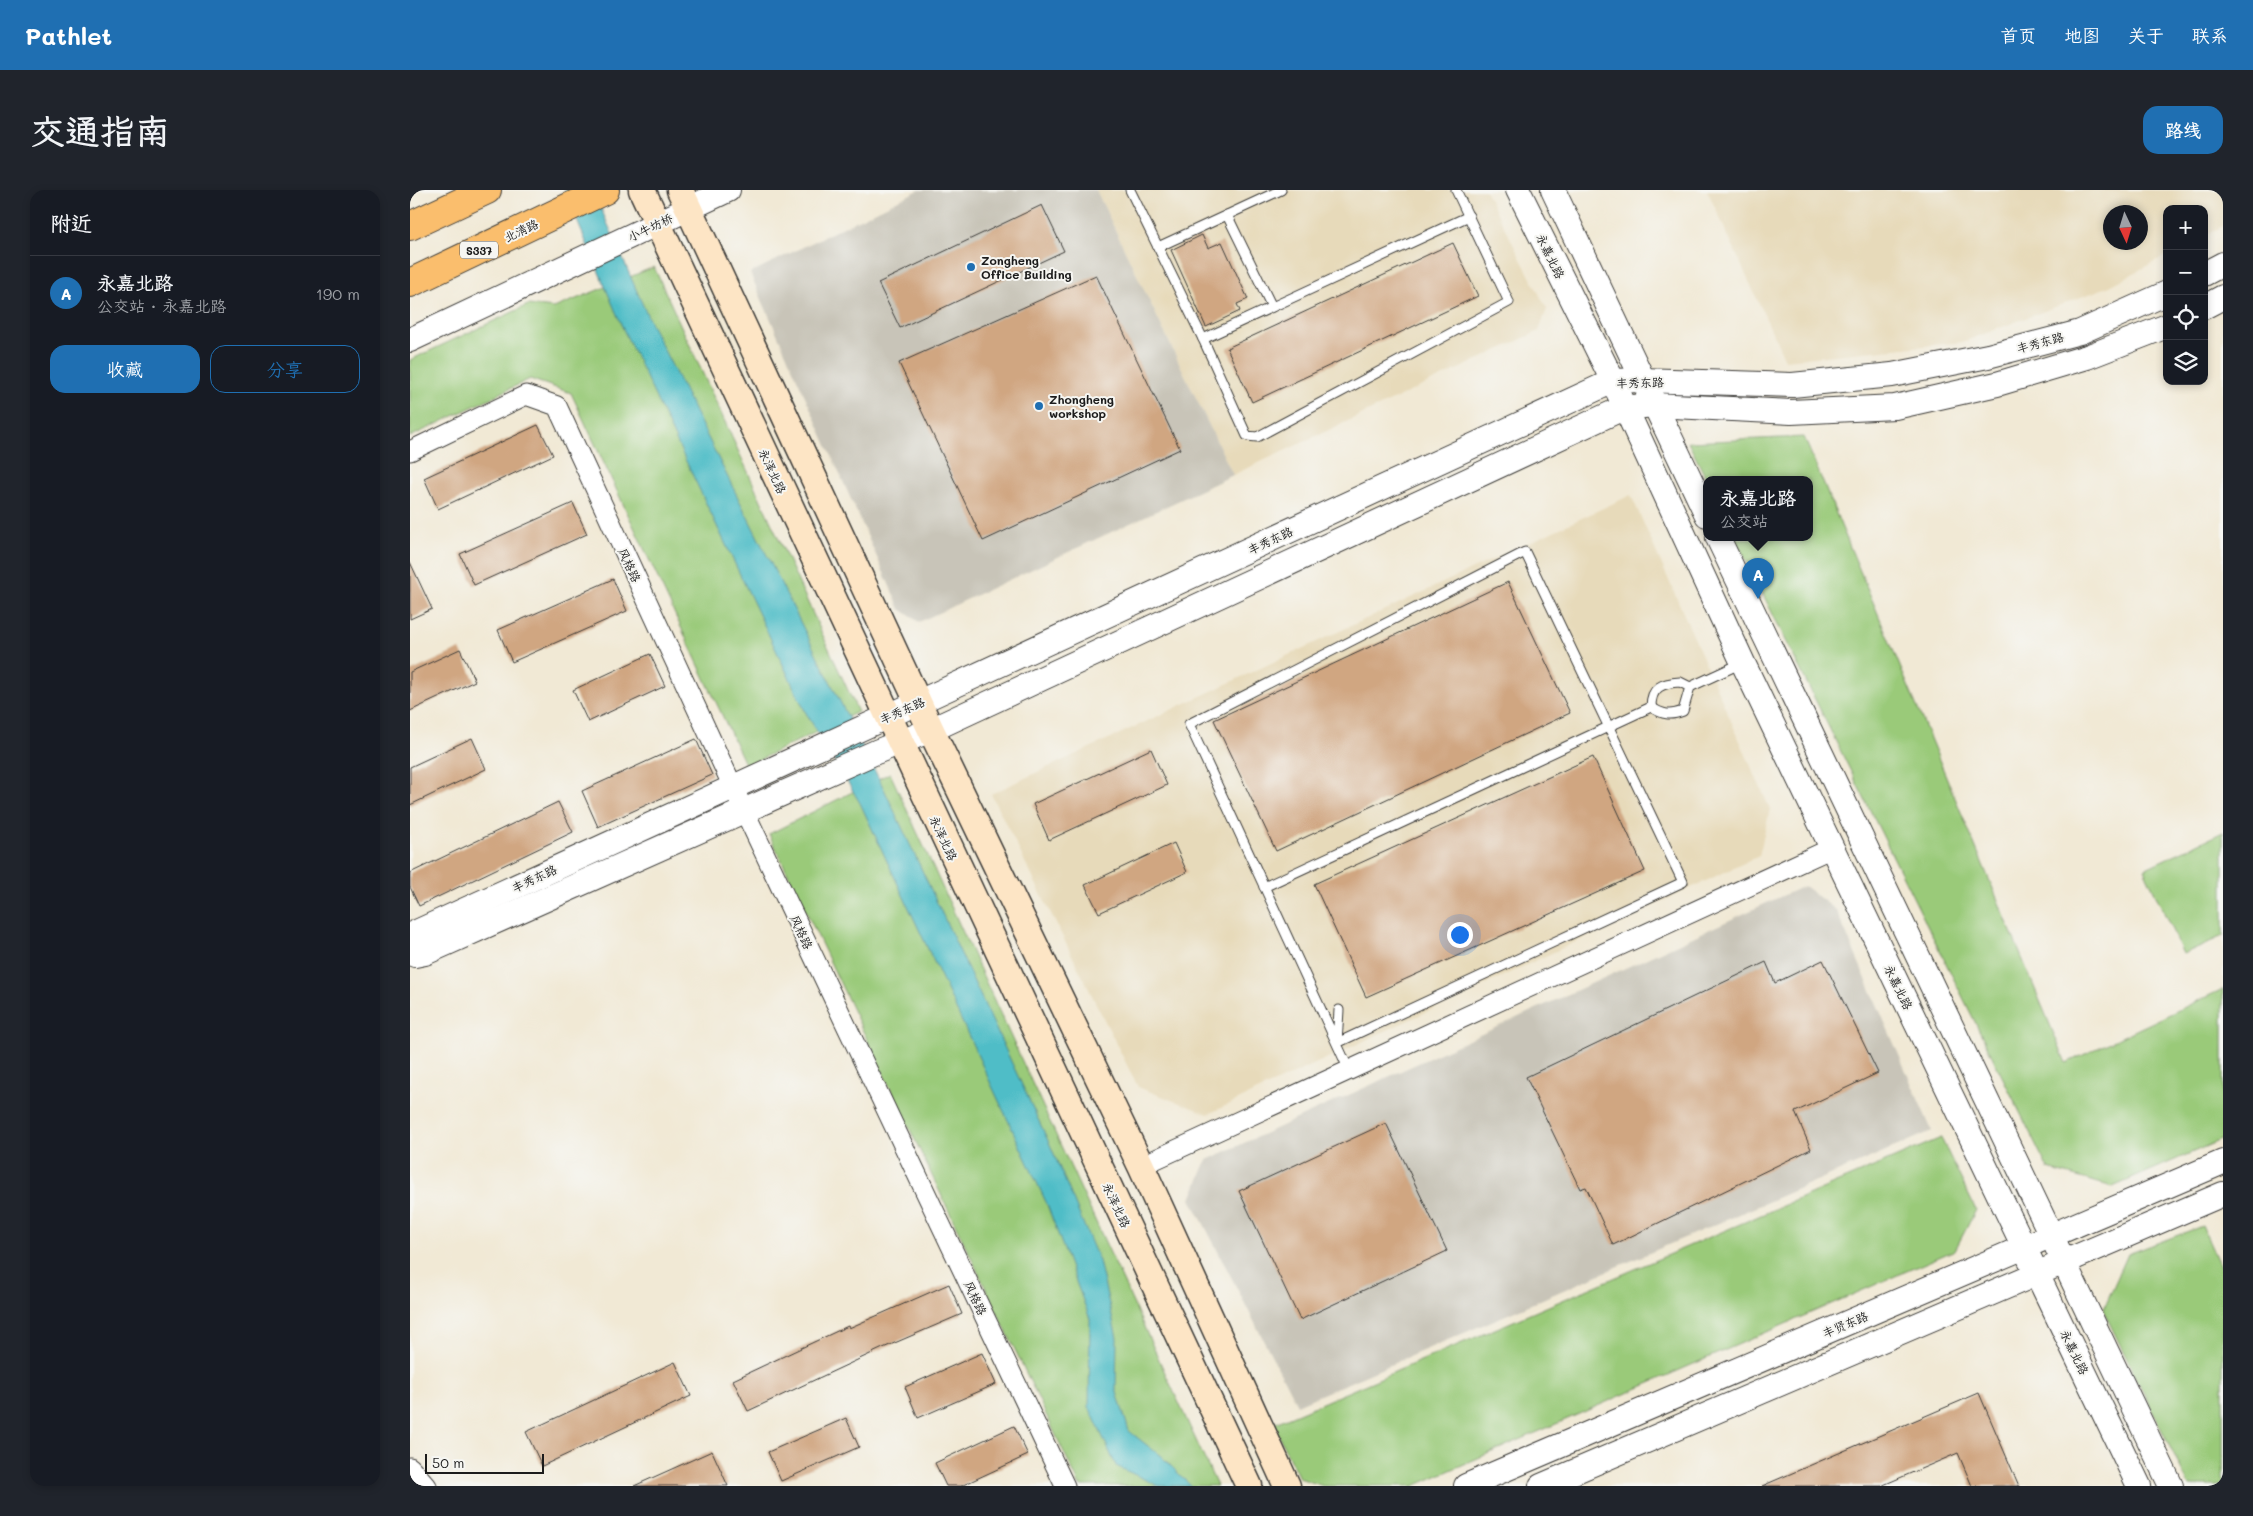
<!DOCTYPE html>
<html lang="zh">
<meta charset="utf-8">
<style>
:root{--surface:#171b24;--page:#20242c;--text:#f1f3f6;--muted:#9ea1a6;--line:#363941;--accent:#1f6fb2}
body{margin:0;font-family:Mali,"LXGW WenKai TC",sans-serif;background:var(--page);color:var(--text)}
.controls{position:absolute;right:15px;top:15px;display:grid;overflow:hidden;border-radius:10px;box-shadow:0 2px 8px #0003}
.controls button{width:45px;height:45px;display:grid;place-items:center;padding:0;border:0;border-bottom:1px solid var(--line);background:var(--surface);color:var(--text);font:25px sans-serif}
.compass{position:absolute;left:1693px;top:15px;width:45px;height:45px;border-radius:50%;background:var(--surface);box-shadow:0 2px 8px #0003;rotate:176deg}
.scale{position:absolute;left:15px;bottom:12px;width:119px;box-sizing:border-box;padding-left:5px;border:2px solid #1c1c1c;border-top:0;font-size:14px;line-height:18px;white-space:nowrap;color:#1c1c1c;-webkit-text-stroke:4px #f6f6f2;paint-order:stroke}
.you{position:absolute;left:1049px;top:744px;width:18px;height:18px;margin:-12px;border:4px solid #fff;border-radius:50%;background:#1a73e8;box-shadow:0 0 0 8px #1a73e833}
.badge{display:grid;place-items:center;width:32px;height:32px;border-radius:50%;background:var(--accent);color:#fff;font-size:16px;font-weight:700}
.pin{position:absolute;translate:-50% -41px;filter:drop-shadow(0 1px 2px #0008)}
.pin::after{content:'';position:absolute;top:26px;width:18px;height:15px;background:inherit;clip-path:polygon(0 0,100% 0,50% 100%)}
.popup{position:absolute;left:1293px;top:286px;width:110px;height:65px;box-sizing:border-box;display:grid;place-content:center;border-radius:10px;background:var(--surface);filter:drop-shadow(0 1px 4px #0005);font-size:16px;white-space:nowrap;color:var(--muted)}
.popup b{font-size:19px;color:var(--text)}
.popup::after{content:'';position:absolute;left:50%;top:100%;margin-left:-10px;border:10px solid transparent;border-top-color:var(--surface)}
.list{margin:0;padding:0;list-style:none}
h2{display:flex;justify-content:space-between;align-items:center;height:65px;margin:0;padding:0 20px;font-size:21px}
h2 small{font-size:16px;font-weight:400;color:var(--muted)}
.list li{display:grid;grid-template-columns:32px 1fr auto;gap:15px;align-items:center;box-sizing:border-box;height:75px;padding:0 20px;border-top:1px solid var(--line)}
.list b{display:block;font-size:19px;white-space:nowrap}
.list p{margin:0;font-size:16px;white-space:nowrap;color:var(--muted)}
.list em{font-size:16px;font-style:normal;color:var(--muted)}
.actions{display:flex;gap:10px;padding:15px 20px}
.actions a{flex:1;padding:11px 0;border:1px solid var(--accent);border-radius:15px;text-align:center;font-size:18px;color:var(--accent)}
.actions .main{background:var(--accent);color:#fff}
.icon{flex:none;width:28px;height:28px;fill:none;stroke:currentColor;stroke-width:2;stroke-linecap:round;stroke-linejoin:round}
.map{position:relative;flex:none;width:1813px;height:1296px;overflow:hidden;border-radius:15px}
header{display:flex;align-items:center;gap:30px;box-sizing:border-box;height:70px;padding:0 25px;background:var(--accent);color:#fff}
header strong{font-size:24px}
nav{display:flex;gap:28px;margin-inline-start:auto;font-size:18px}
.intro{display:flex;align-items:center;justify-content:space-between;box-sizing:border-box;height:120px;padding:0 30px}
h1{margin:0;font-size:35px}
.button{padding:12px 22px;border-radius:15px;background:var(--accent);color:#fff;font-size:18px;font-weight:700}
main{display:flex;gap:30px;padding:0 30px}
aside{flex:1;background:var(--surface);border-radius:15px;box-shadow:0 2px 8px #0003}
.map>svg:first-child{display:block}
.built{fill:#e7daba;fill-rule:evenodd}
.industrial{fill:#c8c4b8}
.green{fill:#9aca79;stroke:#5b734a}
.water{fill:#4fbdc7;stroke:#366c72}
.building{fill:#d0a681}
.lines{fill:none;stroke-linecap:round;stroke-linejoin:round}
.service-casing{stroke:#3c3b38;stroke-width:11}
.minor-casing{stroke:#3c3b38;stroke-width:21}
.tertiary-casing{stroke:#3c3b38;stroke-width:26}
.secondary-casing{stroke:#3c3b38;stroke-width:29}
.primary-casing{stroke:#3c3b38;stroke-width:30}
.service{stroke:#fff;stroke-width:9}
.minor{stroke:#fff;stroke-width:19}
.tertiary{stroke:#fff;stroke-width:24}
.secondary{stroke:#fde5c5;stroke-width:26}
.primary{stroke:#fabe6d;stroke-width:28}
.poi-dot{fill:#1f6fb2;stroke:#f6f6f2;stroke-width:2}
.labels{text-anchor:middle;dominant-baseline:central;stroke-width:4;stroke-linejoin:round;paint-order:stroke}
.shield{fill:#f6f6f2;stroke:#5d5d5c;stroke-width:1}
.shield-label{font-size:11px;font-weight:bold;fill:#1c1c1c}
.street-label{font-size:12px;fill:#1c1c1c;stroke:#f6f6f2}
.poi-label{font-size:12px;font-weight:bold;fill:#1c1c1c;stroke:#f6f6f2;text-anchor:start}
</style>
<header>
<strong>Pathlet</strong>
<nav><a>首页</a><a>地图</a><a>关于</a><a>联系</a></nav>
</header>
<div class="intro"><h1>交通指南</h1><a class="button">路线</a></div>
<main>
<aside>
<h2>附近<small></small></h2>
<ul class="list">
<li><span class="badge">A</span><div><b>永嘉北路</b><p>公交站 · 永嘉北路</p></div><em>190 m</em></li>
</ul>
<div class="actions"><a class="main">收藏</a><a>分享</a></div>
</aside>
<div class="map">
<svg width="1813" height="1296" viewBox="0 0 1813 1296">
<rect width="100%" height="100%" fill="#f6f6f2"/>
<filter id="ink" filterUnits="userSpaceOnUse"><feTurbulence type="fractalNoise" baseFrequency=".02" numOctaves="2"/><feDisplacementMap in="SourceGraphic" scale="10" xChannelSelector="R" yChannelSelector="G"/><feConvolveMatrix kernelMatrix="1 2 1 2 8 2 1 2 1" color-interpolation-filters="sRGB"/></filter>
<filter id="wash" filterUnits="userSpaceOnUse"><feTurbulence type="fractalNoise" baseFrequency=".0096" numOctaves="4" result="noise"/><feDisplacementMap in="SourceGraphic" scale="20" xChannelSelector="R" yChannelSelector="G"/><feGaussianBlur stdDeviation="1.12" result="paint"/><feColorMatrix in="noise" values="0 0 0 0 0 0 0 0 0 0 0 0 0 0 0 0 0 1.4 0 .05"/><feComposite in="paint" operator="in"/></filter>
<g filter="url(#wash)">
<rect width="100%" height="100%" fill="#f1e9d5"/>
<g class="built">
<polygon points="686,0 1075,0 1137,119 1129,141 823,285"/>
<path d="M1297,0h516v36l-19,10v-27h-37v46l-57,31 -147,56 -178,18zM1730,22v30h-30v-30z"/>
<polygon points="1221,305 1360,619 1349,666 798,924 728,897 581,604"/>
</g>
<g class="industrial">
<polygon points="509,0 686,0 823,285 509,432 490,419 340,83"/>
<polygon points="1394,696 1426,720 1522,941 887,1215 781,1009 797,970"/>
</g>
<g class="green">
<polygon points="244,77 448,522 336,576 161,203 120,189 0,247 0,170 118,115 144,118"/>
<polygon points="1394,247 1656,873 1813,799 1813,949 1703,997 1638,979 1325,348 1399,348 1399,290 1297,290 1278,252"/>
<polygon points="480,583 807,1296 670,1296 359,644"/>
<polygon points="1813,642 1813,746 1773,764 1734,679"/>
<polygon points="1531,948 1566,1020 1545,1060 1004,1296 913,1296 889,1288 863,1234"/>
<polygon points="1792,1036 1813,1083 1813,1296 1779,1296 1693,1120 1718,1064"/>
</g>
<polygon class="water" points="154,0 183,0 242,136 475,601 641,957 689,1071 707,1148 706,1199 719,1241 752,1267 781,1296 749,1296 706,1276 679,1217 680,1129 636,1012 450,613 396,523 214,141"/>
<g id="blocks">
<g class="building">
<polygon points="632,15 654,61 490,138 468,93"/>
<polygon points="792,45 798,58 812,52 838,109 827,114 830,121 796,137 761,60"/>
<polygon points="1043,53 1068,106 842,212 817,158"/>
<polygon points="686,85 770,259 573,351 489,173"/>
<polygon points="128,235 143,265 28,319 14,288"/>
<polygon points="163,313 177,344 64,395 50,364"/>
<polygon points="0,372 22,419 0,429"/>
<polygon points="203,389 217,421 102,472 88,440"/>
<polygon points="1098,392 1160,523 866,661 804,530"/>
<polygon points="50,459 65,491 0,521 0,482"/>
<polygon points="240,464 255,496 178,532 163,500"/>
<polygon points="62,548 76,579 0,615 0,577"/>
<polygon points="286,549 302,585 188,637 172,601"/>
<polygon points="741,559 757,595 639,650 623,614"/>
<polygon points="1183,567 1235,681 956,807 904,694"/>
<polygon points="148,612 163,642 9,716 0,697 0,683"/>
<polygon points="764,653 777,682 689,723 675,695"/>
<polygon points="1413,770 1468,883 1385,922 1401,959 1203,1055 1176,997 1170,999 1116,887 1356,772 1365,793"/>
<polygon points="976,933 1037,1061 890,1130 829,1001"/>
<polygon points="539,1094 552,1124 473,1158 338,1221 323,1190 438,1136 439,1138"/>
<polygon points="572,1163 586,1194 508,1228 495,1197"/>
<polygon points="265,1172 281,1206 132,1276 116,1242"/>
<polygon points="1569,1203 1609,1296 1562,1296 1548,1263 1471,1296 1352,1296"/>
<polygon points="436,1228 449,1257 371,1291 358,1262"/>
<polygon points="604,1236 618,1265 551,1296 536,1296 525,1273"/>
<polygon points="302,1261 318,1296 224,1296"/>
</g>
</g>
</g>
<g filter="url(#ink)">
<use href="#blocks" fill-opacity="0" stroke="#3c3b38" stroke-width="1"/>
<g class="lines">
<g class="service-casing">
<g id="service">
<polyline points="720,0 793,149 837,246 847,247 1099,112 1046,0"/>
<polyline points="817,25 862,117"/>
<polyline points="748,57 871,0"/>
<polyline points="793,149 1059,26"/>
<path d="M1270,492l10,5 -7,24c-13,5 -20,4 -32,-4 0,-20 11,-24 29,-25z"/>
<polyline points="1280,497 1332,473"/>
<polyline points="854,697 1241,517"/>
<polyline points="929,820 927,853 1273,692 1115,362 779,534 939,880"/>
</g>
</g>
<g class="minor-casing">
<g id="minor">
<polyline points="0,261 116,205 147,216 323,597 655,1296"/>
<polyline points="731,976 1422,658"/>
<polyline points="0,1277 17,1296"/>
</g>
</g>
<g class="tertiary-casing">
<g id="tertiary">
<polyline points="1108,0 1203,191 1333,473 1729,1296"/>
<polyline points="1143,0 1297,325"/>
<polyline points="1794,84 1813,74"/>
<polyline points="1794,117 1813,107"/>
<polyline points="0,150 318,0"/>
<polyline points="1308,348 1761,1296"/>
<polyline points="0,745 509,512 1203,191 1232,190 1382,195 1482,185 1578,166 1670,142 1757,103"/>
<polyline points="0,763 5,765 15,763 466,562 521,540 1213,218 1244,215 1381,222 1485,217 1587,194 1677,167 1757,136"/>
<polyline points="1056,1296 1813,972"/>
<polyline points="1131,1296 1813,1004"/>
</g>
</g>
<g class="secondary-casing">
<g id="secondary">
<polyline points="232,0 839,1296"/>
<polyline points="270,0 521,540 731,976 877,1296"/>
</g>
</g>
<g class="primary-casing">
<g id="primary">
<polyline points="0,36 77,0"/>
<polyline points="0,93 195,0"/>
</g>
</g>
<use href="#service" class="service"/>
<use href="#minor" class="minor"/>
<use href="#tertiary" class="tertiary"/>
<use href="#secondary" class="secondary"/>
<use href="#primary" class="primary"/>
</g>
</g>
<g class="poi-dot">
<circle cx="561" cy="77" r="5"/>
<circle cx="629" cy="216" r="5"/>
</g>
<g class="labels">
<rect class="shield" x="50" y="51.5" width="38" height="17" rx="4"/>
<g class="shield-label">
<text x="69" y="60">S337</text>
</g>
<g class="street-label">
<text transform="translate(240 37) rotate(-26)">小牛坊桥</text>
<text transform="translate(111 40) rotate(-25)">北清路</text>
<text transform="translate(1141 66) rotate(64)">永嘉北路</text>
<text transform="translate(1630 152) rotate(-15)">丰秀东路</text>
<text transform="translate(1230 192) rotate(-1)">丰秀东路</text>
<text transform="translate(363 281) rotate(65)">永泽北路</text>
<text transform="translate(860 350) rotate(-25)">丰秀东路</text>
<text transform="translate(220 375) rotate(65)">风格路</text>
<text transform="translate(492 520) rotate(-24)">丰秀东路</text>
<text transform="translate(534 648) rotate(65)">永泽北路</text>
<text transform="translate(124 688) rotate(-25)">丰秀东路</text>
<text transform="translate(392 742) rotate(65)">风格路</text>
<text transform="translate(1489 797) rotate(64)">永嘉北路</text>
<text transform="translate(707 1015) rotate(65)">永泽北路</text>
<text transform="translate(566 1108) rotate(65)">风格路</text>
<text transform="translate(1435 1134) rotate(-23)">丰贤东路</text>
<text transform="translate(1665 1162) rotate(64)">永嘉北路</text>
</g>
<g class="poi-label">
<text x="571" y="70">Zongheng<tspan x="571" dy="14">Office Building</tspan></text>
<text x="639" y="209">Zhongheng<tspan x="639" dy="14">workshop</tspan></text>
</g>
</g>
</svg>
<div class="controls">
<button>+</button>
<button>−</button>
<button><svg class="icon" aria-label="locate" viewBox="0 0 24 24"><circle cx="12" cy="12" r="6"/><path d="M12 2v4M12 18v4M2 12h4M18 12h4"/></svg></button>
<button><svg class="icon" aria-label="layers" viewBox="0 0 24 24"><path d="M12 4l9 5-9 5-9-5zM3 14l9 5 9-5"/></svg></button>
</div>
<svg class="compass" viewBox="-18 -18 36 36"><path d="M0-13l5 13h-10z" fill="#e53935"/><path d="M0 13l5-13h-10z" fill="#9ea1a6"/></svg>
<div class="scale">50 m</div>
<div class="you"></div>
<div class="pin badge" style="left:1348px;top:409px">A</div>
<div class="popup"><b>永嘉北路</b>公交站</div>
</div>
</main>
